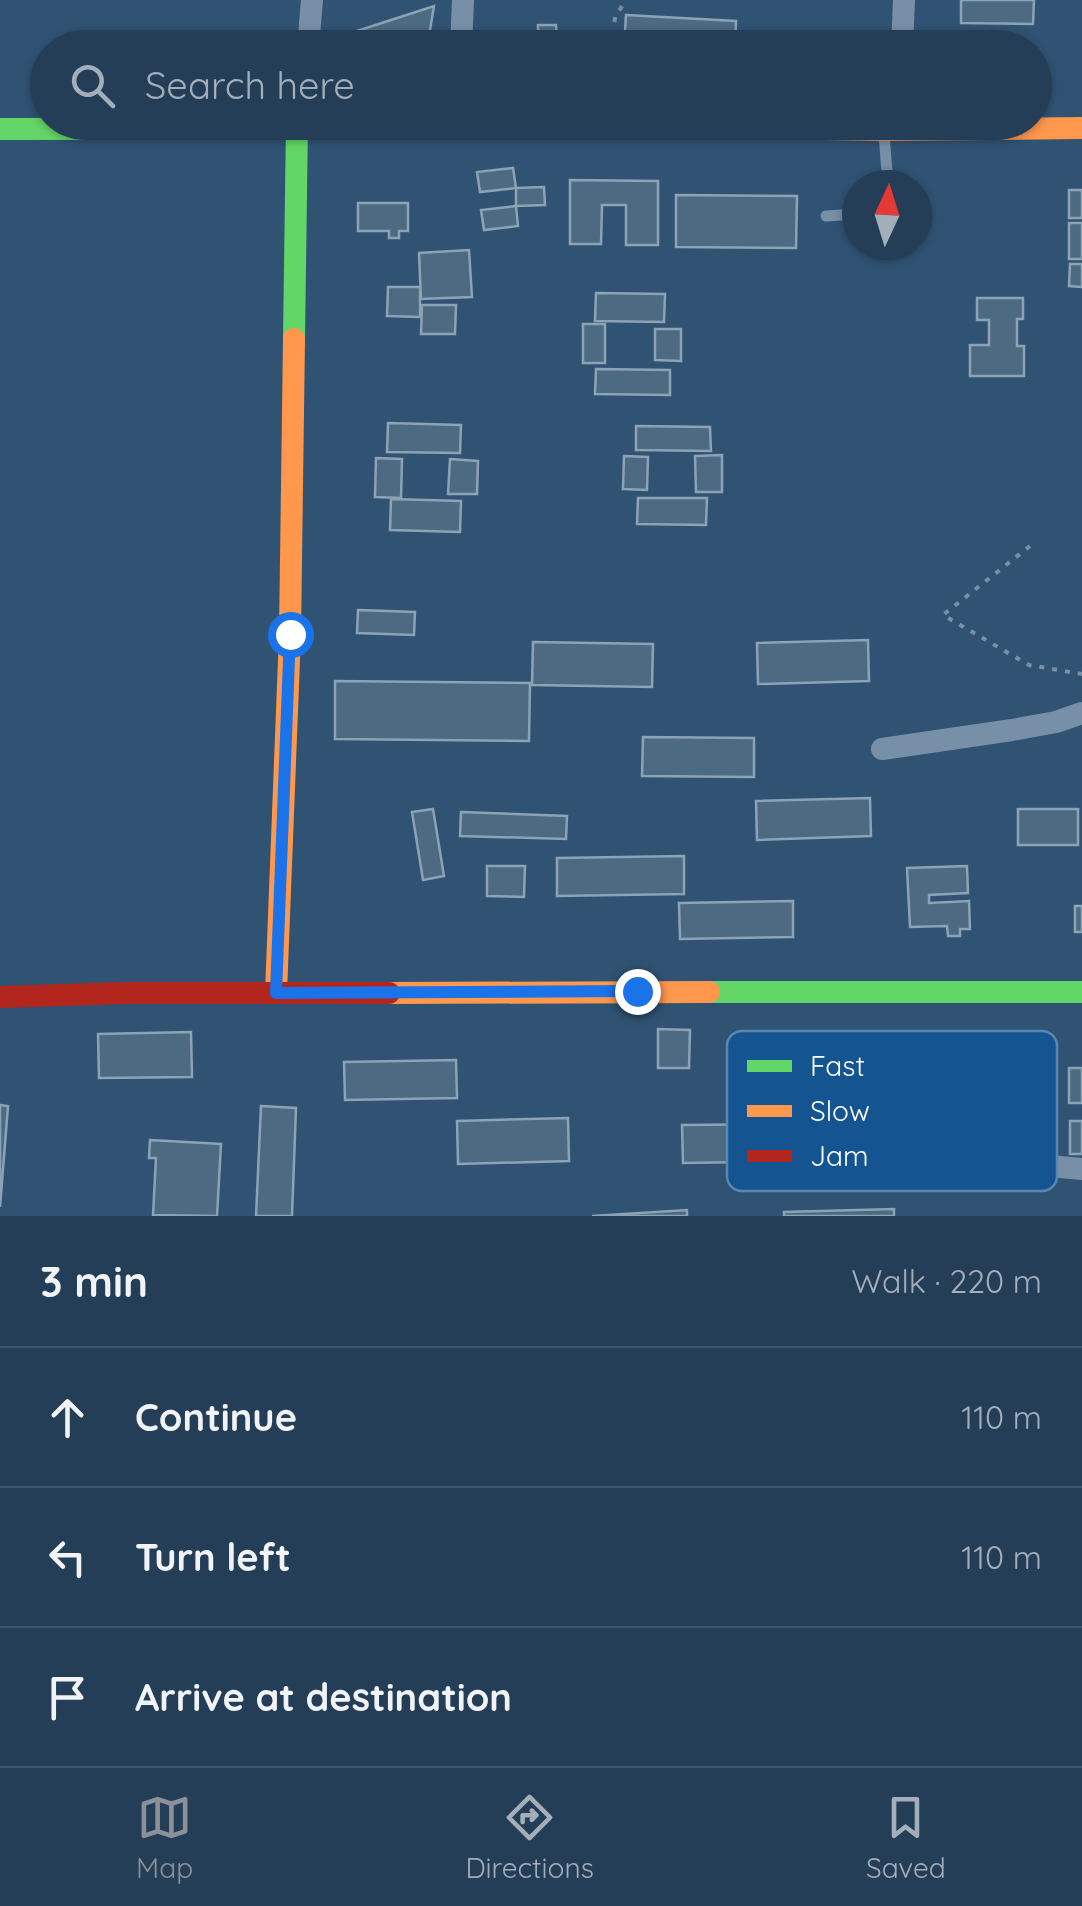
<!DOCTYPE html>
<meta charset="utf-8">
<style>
:root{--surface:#243e57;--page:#304961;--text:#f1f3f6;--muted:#a3aeba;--line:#41576d;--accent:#8c9099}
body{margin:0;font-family:Quicksand,sans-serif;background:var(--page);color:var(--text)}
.compass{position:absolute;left:842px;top:170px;width:90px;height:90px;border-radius:50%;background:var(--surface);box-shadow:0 2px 8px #0004;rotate:4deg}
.stop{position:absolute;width:30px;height:30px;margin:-22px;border:8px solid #1a73e8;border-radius:50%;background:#fff}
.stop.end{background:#1a73e8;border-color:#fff;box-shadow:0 2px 10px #0008}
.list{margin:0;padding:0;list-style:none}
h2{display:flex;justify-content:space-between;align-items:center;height:130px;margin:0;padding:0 40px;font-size:42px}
h2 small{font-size:32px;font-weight:400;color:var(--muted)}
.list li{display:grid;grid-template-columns:65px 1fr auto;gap:30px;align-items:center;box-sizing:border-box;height:140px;padding:0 40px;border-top:2px solid var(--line)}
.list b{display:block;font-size:38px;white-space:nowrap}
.list em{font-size:32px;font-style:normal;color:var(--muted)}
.icon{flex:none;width:55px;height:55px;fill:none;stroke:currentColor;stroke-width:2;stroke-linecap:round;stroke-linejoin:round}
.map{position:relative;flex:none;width:1082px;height:1216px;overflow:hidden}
.search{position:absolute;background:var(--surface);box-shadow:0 2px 8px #0004;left:30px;right:30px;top:30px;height:110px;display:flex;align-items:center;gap:25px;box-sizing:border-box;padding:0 35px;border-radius:55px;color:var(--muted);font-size:38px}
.sheet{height:550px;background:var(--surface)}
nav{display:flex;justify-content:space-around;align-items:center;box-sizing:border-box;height:140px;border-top:2px solid var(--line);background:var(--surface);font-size:28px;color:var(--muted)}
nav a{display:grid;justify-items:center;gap:5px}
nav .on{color:var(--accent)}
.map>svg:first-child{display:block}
.building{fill:#4d6a83;stroke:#8ca2b5;stroke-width:2.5}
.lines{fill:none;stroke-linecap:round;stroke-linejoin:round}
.path{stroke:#7790a7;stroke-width:4;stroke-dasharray:5 8;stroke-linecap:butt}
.lane{stroke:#7790a7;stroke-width:11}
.street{stroke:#7790a7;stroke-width:22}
.fast{stroke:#63d668;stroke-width:22}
.slow{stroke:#ff974d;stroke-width:22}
.jam{stroke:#b3261e;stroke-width:22}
.route{stroke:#1a73e8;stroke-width:12}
.key{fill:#135491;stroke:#5a87b2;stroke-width:2.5}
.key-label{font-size:28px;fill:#fff}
</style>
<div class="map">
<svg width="1082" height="1216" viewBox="0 0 1082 1216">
<rect width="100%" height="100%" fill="#305374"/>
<g class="building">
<polygon points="961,0 1034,0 1033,24 961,23"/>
<polygon points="434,6 427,48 354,48 354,32"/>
<polygon points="626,15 736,21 735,48 624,48"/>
<polygon points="538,25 556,25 557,42 538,42"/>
<polygon points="513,168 516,188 480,192 477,172"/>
<polygon points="570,180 658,181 658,245 626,245 626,205 602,205 601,244 570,244"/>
<polygon points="544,187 545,205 516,206 516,188"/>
<rect x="1069" y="190" width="13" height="28"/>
<polygon points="676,195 797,196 796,248 676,247"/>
<polygon points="358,203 408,203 408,231 399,231 399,238 389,238 389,231 358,231"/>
<polygon points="516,206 518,226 484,230 481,210"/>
<rect x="1069" y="223" width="13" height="36"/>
<polygon points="469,250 472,297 421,299 419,253"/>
<polygon points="1070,264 1082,264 1082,287 1069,286"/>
<polygon points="388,287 420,287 420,317 387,316"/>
<polygon points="596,293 665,294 664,322 595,321"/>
<polygon points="977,298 1023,298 1023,319 1017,319 1017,346 1024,346 1024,376 970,376 970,345 989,345 989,320 977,320"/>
<polygon points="422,305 456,305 455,334 421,334"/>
<rect x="583" y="324" width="22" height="39"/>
<polygon points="655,329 681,329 681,361 655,360"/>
<polygon points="596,369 670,370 670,395 595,394"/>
<polygon points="388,423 461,425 460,453 387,452"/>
<polygon points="636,426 710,427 711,451 636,450"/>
<polygon points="722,455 722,492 696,492 695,456"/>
<polygon points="624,456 648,457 647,490 623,489"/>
<polygon points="376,458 402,459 401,498 375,497"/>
<polygon points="450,459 478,461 477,494 448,494"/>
<polygon points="638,498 707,498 706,525 637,524"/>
<polygon points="391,499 461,501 460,532 390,530"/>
<polygon points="358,610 415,612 414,635 357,633"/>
<polygon points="868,640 869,681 758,684 757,643"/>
<polygon points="533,642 653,644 652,687 532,685"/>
<polygon points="335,681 530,683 529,741 335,739"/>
<polygon points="643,737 754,738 754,777 642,776"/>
<polygon points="870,798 871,836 757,840 756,801"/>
<polygon points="433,809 444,876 423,880 412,812"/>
<rect x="1018" y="809" width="60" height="36"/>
<polygon points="461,812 567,816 566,839 460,836"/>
<polygon points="684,856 684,894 557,896 557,858"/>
<polygon points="487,866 525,866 524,897 487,896"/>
<polygon points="967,866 968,893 929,895 929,903 969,901 970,929 960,929 960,936 948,936 947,926 910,927 907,868"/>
<polygon points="793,901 793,937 680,939 679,903"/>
<rect x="1075" y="906" width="7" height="26"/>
<polygon points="658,1029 690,1030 689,1068 658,1068"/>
<polygon points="191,1032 192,1077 99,1078 98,1034"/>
<polygon points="456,1060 457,1098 345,1100 344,1062"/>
<rect x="1069" y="1068" width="13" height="35"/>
<polygon points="0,1105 8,1106 0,1207"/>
<polygon points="261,1106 296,1108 292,1216 256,1216"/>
<polygon points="568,1118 569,1161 458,1164 457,1121"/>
<rect x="1070" y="1121" width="12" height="33"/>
<polygon points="801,1124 801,1161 683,1163 682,1125"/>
<polygon points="150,1140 221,1144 217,1216 153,1215 156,1158 149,1158"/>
<polygon points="894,1209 894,1216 784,1216 784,1212"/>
<polygon points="687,1210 687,1216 592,1216"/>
</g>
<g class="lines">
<g class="path">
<polyline points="612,48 615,17 626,0"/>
<polyline points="1030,546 943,615 1029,665 1082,674"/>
</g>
<g class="lane">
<polyline points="884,134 888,185"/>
<polyline points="826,216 857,214"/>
</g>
<g class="street">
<polyline points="308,48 312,0"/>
<polyline points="461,48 463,0"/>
<polyline points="902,48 904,0"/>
<polyline points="882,749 1012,730 1056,722 1082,713"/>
<polyline points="1018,1163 1082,1169"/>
</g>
<g class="fast">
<polyline points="0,129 760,128"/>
<polyline points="294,339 297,122"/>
<polyline points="709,992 1082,992"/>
</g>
<g class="slow">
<polyline points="760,128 884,130 1082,128"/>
<polyline points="276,993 290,634 294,339"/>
<polyline points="389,993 709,992"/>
</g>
<polyline class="jam" points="0,997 124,993 389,993"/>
</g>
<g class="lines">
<polyline class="route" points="290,634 276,993 637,991"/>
</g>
<rect x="727" y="1031" width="330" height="160" rx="15" class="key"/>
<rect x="747" y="1060" width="45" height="12" fill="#63d668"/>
<rect x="747" y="1105" width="45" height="12" fill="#ff974d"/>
<rect x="747" y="1150" width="45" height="12" fill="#b3261e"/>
<g class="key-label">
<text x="810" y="1076">Fast</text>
<text x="810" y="1121">Slow</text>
<text x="810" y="1166">Jam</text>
</g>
</svg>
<svg class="compass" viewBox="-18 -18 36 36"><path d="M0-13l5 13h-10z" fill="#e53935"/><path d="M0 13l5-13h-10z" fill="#a3aeba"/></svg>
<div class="stop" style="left:290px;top:634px"></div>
<div class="stop end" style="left:637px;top:991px"></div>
<div class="search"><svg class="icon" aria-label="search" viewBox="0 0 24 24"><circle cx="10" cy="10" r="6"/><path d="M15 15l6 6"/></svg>Search here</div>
</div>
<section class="sheet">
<h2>3 min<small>Walk · 220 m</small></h2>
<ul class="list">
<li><svg class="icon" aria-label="ahead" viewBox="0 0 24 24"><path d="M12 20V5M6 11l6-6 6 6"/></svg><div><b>Continue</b></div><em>110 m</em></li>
<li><svg class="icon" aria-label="left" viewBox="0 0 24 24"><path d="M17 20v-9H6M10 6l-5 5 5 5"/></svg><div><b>Turn left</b></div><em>110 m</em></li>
<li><svg class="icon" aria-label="arrive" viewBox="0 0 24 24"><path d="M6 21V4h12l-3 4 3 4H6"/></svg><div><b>Arrive at destination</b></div></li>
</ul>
</section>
<nav>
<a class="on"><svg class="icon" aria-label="map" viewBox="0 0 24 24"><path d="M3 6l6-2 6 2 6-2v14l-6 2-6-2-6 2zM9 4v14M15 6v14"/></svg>Map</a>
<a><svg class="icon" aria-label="directions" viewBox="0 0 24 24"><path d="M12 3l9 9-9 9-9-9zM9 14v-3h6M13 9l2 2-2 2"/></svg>Directions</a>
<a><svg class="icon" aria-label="saved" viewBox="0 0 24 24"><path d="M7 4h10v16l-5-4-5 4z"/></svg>Saved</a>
</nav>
